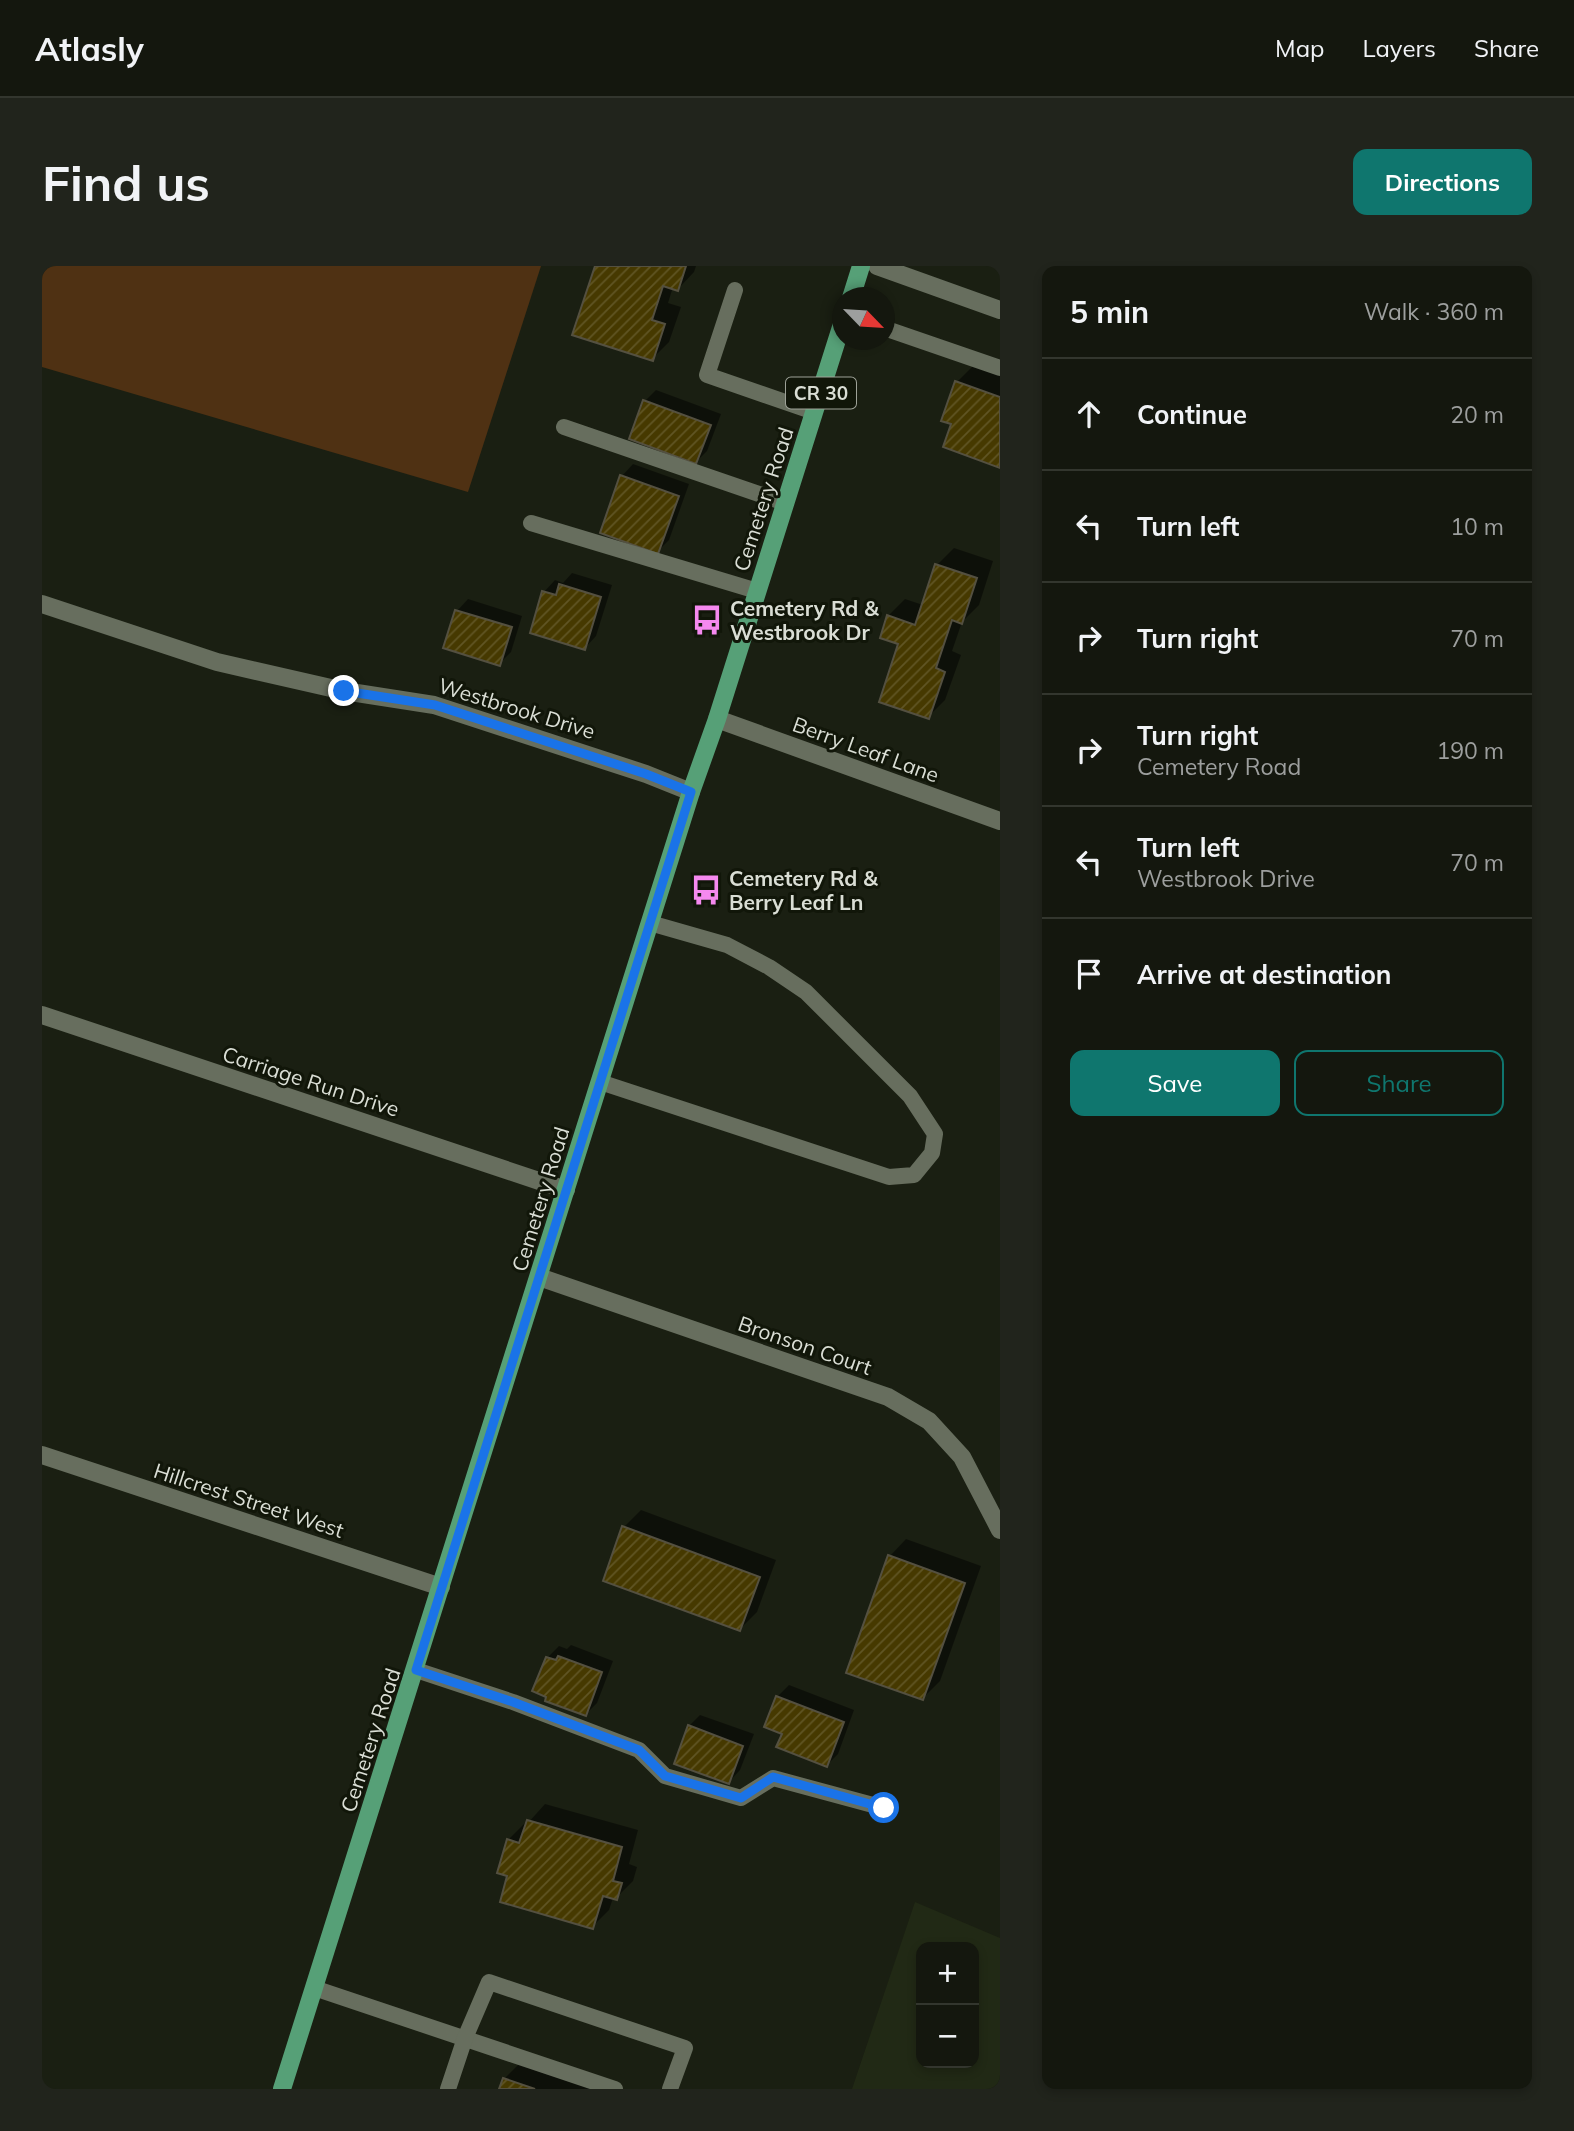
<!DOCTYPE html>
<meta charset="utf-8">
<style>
:root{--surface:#14170e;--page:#21241c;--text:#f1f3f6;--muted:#9d9f9e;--line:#33362e;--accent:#0f766e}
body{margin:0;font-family:Mulish,sans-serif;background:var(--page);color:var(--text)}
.controls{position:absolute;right:21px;bottom:21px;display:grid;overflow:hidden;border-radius:14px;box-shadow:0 4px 10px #0003}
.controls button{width:63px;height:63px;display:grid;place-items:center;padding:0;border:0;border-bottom:2px solid var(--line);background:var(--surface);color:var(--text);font:35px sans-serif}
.compass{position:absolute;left:790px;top:21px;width:63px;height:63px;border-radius:50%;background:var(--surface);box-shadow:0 4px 10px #0003;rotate:115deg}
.stop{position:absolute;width:21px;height:21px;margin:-16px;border:5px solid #1a73e8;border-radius:50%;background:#fff}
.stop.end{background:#1a73e8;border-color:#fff;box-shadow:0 2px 7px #0008}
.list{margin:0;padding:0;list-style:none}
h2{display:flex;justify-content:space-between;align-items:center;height:91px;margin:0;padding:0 28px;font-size:30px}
h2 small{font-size:23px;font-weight:400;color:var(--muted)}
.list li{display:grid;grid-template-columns:46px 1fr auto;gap:21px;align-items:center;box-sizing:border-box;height:112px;padding:0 28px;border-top:2px solid var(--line)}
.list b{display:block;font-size:26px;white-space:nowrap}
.list p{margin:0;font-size:23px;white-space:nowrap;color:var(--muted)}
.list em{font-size:23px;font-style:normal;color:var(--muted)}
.actions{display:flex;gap:14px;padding:21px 28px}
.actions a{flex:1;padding:16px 0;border:2px solid var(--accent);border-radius:14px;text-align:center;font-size:24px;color:var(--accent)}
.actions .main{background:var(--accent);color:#fff}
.icon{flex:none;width:38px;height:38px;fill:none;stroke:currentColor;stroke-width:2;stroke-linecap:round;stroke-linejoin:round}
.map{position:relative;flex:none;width:958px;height:1823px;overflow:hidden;border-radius:14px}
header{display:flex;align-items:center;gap:42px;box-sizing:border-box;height:98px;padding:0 35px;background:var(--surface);border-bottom:2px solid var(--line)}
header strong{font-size:33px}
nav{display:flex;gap:38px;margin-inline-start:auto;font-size:24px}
.intro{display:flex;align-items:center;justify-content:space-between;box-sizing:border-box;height:168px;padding:0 42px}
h1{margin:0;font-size:49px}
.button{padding:18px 32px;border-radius:14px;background:var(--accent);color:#fff;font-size:24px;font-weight:700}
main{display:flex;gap:42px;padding:0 42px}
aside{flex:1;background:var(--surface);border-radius:14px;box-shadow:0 4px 10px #0003}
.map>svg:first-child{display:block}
.built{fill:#212915;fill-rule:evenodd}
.green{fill:#4f3113}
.shadow{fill:#0007}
.building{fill:url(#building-hatch);stroke:#545040;stroke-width:2}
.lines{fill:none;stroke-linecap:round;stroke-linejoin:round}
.service{stroke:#676e5e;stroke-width:16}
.minor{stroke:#676e5e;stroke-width:18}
.primary{stroke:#56a077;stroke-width:18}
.route{stroke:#1a73e8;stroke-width:9}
.labels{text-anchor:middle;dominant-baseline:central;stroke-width:6;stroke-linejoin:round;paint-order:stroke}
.shield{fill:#111609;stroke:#9ea298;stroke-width:2}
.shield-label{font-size:19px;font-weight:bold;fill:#daded5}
.street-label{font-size:21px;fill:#daded5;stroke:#111609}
.poi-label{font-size:21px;font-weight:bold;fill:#daded5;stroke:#111609;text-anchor:start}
</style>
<header>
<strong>Atlasly</strong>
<nav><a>Map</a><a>Layers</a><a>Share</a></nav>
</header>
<div class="intro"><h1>Find us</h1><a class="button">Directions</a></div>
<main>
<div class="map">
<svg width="958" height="1823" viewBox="0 0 958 1823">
<defs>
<pattern id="building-hatch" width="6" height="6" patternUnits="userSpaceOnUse" patternTransform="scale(1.75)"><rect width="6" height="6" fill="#463900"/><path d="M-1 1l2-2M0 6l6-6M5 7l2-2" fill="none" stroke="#605524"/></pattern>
</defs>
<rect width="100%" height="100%" fill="#1a1f12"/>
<path class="built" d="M873,1636l85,36v151h-148zM879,1681h53v116h-53z"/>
<polygon class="green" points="0,0 499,0 426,226 0,101"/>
<g class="shadow">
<polygon points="555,0 654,0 652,6 636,23 631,21 626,37 639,41 627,76 610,93"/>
<polygon points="932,99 958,108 958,200 911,157 915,116"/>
<polygon points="614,124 679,148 665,185 654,196 603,135"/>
<polygon points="591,198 647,218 627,274 616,285 580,210"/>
<polygon points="912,282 951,295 937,339 920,356 910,385 919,389 903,434 886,451 846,350 863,333 881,339 895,299"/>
<polygon points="530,307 570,319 554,370 543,382 502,326 513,314 521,317"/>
<polygon points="426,333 480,350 469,386 457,398 415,345"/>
<polygon points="599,1244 734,1294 715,1346 698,1363 582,1261"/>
<polygon points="864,1273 939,1300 898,1415 881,1432 848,1290"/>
<polygon points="529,1379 571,1395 555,1437 544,1448 505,1392 517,1380 525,1383"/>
<polygon points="747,1419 812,1444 796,1488 785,1499 742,1467 725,1460 736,1430"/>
<polygon points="658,1449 712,1468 698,1504 687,1516 647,1460"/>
<polygon points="503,1538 596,1564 587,1598 595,1601 591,1615 574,1632 571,1632 567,1644 550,1661 468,1609 466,1574 483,1557 485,1558"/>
<polygon points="479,1796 557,1823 459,1823 462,1813"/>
</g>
<g class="building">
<polygon points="553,0 644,0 636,25 621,20 610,54 623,58 611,95 530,69"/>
<polygon points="913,115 958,131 958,202 901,181 909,158 899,155"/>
<polygon points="601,134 669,159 654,198 587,173"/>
<polygon points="578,209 637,230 616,288 558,267"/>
<polygon points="893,298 935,312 920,358 910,354 894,402 903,406 887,453 837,436 856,378 838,372 845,349 873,359"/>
<polygon points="517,318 559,331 543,384 488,367 500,325 514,329"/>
<polygon points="413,344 470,361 458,400 401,382"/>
<polygon points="580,1260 718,1311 698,1365 561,1315"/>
<polygon points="846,1289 923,1317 881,1434 804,1407"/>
<polygon points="516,1390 560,1406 544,1450 503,1435 504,1431 490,1425 504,1391 514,1394"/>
<polygon points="734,1430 802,1456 785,1501 734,1481 740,1468 722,1461"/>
<polygon points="646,1459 701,1480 687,1518 632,1498"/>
<polygon points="485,1554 580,1581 571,1615 580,1617 575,1634 561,1630 551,1663 458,1636 465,1610 455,1607 465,1573 477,1577"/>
<polygon points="461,1812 493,1823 457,1823"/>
</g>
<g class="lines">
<g class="service">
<polyline points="693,24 665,109 772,146"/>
<polyline points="842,62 958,102"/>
<polyline points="522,161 743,237"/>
<polyline points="489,257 715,325"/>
<polyline points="558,816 847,911 872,909 890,887 893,868 868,830 764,726 727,701 685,679 608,657"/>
<polyline points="374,1404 471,1436 597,1484 623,1510 699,1532 731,1512 842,1542"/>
<polyline points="272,1722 573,1823"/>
<polyline points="406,1823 423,1772 447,1716 643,1782 628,1823"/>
</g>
<g class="minor">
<polyline points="835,0 958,44"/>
<polyline points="0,338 175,396 302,425 392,439 604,508 649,526"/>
<polyline points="675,453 958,555"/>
<polyline points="0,749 524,924"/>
<polyline points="497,1011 846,1131 887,1155 920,1191 958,1264"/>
<polyline points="0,1189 399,1321"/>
</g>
<g class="primary">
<polyline points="809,32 819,0"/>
<polyline points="240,1823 649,526 675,453 800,58"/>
</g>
</g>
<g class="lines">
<polyline class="route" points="302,425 393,439 604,508 649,526 374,1404 471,1436 597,1484 623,1510 699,1532 731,1511 842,1542"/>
</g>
<defs>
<g id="bus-bare" transform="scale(2.415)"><path d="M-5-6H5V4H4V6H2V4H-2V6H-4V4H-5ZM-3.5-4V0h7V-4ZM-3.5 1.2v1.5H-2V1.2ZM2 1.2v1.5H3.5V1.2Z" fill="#f589ef" stroke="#111609" stroke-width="2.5" paint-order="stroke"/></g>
</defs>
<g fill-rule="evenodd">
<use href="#bus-bare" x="665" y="354"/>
<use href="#bus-bare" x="664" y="624"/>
</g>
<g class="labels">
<rect class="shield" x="744" y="111.5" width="70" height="31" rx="5"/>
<g class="shield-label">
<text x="779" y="127">CR 30</text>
</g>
<g class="street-label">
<text transform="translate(721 233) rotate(-72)">Cemetery Road</text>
<text transform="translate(475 442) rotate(17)">Westbrook Drive</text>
<text transform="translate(824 483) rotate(20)">Berry Leaf Lane</text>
<text transform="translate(269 815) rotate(18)">Carriage Run Drive</text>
<text transform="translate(498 933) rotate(-73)">Cemetery Road</text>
<text transform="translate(763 1079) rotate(19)">Bronson Court</text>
<text transform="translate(207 1234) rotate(18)">Hillcrest Street West</text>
<text transform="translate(328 1474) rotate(-72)">Cemetery Road</text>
</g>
<g class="poi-label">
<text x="688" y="342">Cemetery Rd &amp;<tspan x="688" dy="24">Westbrook Dr</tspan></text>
<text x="687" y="612">Cemetery Rd &amp;<tspan x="687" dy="24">Berry Leaf Ln</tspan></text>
</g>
</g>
</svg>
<div class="controls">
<button>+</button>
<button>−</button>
</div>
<svg class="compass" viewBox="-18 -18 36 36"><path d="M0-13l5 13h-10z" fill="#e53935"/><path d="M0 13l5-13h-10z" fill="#9d9f9e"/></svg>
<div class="stop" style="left:842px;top:1542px"></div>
<div class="stop end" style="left:302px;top:425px"></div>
</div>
<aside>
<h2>5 min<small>Walk · 360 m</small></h2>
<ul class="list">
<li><svg class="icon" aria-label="ahead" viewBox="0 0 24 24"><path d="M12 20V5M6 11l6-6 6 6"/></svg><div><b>Continue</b></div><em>20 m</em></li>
<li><svg class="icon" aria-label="left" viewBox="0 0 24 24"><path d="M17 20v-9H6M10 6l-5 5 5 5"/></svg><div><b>Turn left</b></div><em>10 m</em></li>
<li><svg class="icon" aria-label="right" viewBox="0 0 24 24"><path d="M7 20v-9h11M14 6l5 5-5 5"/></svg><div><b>Turn right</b></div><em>70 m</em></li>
<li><svg class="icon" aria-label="right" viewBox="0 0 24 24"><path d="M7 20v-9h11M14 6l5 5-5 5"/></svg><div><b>Turn right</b><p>Cemetery Road</p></div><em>190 m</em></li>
<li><svg class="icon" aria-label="left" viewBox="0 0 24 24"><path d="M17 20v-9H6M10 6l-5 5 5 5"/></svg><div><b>Turn left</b><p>Westbrook Drive</p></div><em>70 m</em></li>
<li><svg class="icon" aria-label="arrive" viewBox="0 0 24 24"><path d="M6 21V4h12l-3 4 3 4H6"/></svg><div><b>Arrive at destination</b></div></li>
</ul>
<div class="actions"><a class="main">Save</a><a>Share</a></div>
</aside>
</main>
